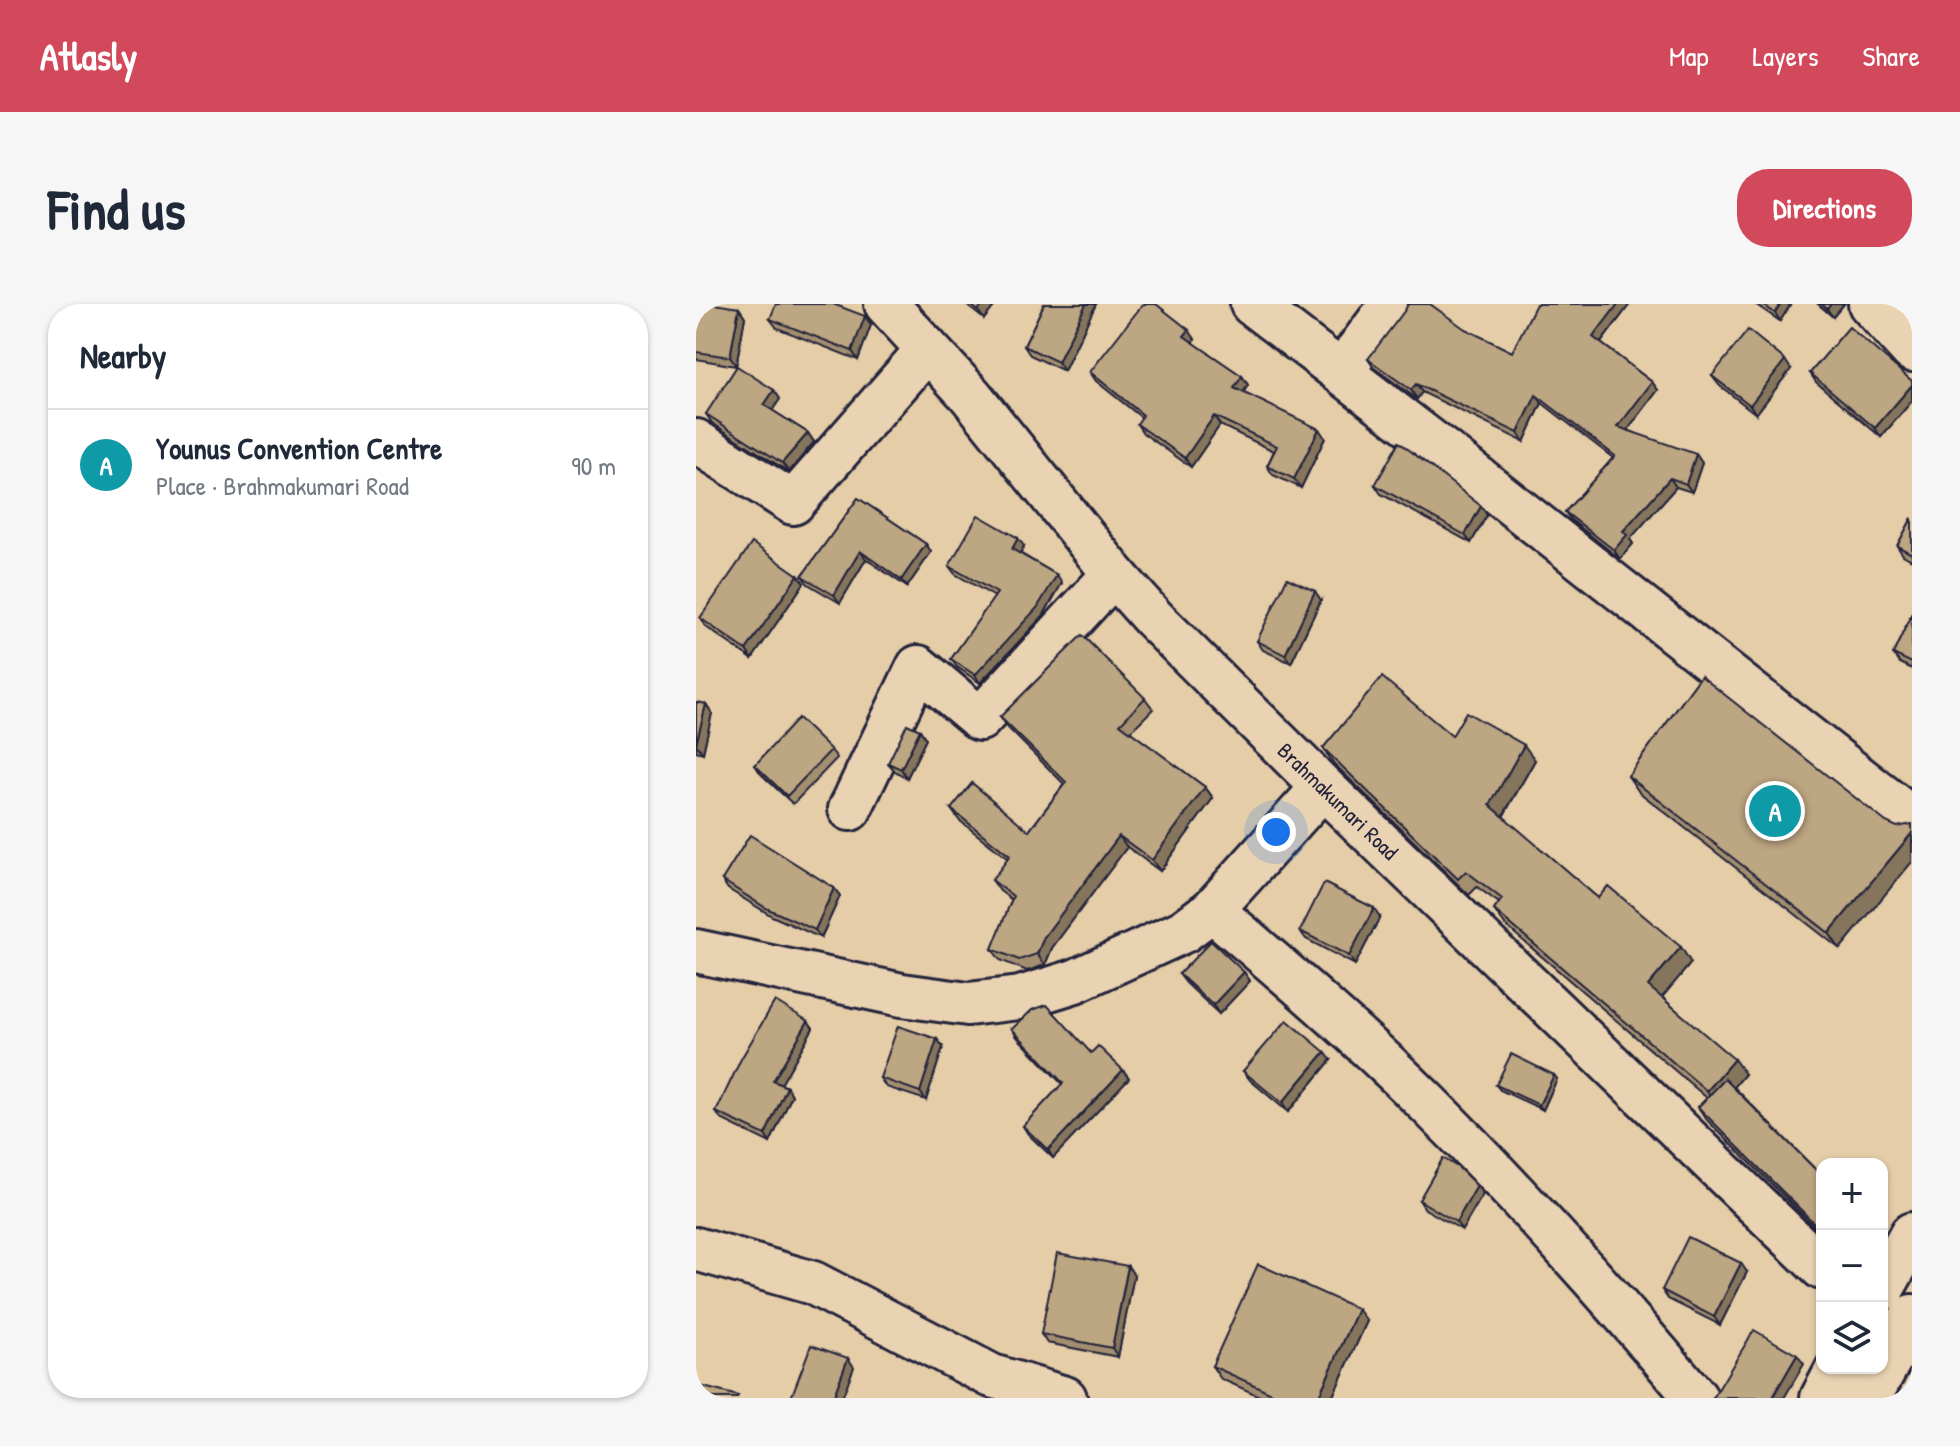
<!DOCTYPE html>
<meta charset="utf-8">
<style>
:root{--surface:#fff;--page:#f6f6f7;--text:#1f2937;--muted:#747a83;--line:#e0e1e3;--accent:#d1495b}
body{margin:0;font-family:"Patrick Hand",sans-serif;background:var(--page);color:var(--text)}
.controls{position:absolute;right:24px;bottom:24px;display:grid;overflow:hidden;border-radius:16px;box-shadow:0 2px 6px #0004}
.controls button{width:72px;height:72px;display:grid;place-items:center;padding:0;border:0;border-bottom:2px solid var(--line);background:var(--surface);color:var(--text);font:40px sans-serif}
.you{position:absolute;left:580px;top:528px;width:28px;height:28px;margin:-20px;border:6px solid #fff;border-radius:50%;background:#1a73e8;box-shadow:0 0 0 12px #1a73e833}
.badge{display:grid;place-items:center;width:52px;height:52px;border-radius:50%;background:var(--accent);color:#fff;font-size:26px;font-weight:700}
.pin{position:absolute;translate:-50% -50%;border:4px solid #fff;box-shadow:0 2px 8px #0006}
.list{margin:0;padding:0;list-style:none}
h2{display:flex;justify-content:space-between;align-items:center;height:104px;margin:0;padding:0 32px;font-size:34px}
h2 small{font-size:26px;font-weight:400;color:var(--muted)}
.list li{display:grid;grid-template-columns:52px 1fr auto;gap:24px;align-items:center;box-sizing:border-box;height:112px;padding:0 32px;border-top:2px solid var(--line)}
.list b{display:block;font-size:30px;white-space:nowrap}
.list p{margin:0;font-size:26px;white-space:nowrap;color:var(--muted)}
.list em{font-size:26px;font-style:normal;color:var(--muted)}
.icon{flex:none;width:44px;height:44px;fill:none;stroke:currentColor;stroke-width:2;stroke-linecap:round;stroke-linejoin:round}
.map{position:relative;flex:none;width:1216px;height:1094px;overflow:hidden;border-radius:32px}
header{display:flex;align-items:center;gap:48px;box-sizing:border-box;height:112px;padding:0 40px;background:var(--accent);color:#fff}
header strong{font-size:38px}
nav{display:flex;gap:44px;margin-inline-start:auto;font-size:28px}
.intro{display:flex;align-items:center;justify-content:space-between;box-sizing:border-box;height:192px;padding:0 48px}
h1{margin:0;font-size:56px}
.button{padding:20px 36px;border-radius:32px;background:var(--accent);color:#fff;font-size:28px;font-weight:700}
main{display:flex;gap:48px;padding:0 48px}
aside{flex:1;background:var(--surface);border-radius:32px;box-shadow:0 2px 6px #0004}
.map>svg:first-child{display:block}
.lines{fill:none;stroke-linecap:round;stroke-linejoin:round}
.minor-casing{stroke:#22223b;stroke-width:48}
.secondary-casing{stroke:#22223b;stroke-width:50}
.minor{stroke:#ead3b3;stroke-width:42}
.secondary{stroke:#ead3b3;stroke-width:44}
.wall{fill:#a38f70;stroke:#22223b;stroke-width:2}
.shaded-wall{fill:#84745b;stroke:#22223b;stroke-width:2}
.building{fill:#bda682;stroke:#22223b;stroke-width:2}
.labels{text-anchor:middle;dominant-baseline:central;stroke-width:8;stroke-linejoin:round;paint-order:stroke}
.street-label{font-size:22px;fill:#22223b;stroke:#ead3b3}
</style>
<header>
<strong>Atlasly</strong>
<nav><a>Map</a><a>Layers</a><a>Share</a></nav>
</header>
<div class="intro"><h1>Find us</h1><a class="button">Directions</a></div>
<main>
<aside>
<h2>Nearby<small></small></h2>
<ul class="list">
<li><span class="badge" style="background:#0f9aa8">A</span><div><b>Younus Convention Centre</b><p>Place · Brahmakumari Road</p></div><em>90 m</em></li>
</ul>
</aside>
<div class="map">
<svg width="1216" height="1094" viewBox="0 0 1216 1094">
<rect width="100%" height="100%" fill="#e5cda8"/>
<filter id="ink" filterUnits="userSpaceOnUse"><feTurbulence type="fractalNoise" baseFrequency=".0125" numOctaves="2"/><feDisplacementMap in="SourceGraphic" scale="16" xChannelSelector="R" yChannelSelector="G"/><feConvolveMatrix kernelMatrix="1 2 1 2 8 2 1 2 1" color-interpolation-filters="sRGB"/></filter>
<g filter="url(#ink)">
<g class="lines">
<g class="minor-casing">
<g id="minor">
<polyline points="190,0 275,92 418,270 457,314 627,483 1126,964"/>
<polyline points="556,0 757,154 1216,515"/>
<polyline points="1174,0 1216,46"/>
<polyline points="645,68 696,0"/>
<polyline points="0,137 97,199 231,46"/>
<polyline points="154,505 222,363 284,415 418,270"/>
<path d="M516,606c73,62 145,124 213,191 95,94 185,195 271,297"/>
<polyline points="0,647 206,691 272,700 324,694 379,677 488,627 516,606 627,483"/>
<polyline points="0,945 117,979 296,1072 369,1094"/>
</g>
</g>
<g class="secondary-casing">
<g id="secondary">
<polyline points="1186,984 1216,931"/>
<polyline points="1127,1094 1143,1064"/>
<polyline points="1172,1094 1216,1013"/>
</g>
</g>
<use href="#minor" class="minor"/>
<use href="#secondary" class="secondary"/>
</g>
<g class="wall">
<polygon points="0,0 43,4 49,13 40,62 0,55"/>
<polygon points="269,0 300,0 288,15"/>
<polygon points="348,0 400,0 368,67 334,51 328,42"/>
<polygon points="934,0 905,39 956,78 962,86 932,126 1006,159 996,188 980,183 934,235 937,240 924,255 875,216 869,208 917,154 846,99 828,138 726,88 721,95 678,64 672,55 769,25 816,48"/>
<polygon points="1059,0 1095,0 1084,17"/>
<polygon points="1122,0 1148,0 1137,13"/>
<polygon points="169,12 175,21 162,56 81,24 74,15"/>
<polygon points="499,35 496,38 546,72 552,81 547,89 629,134 605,184 577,171 571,162 578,147 524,121 495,163 447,129 441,120 446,114 400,77 394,68"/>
<polygon points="1095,65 1060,110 1023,81 1016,72"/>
<polygon points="1114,69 1216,77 1216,97 1185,133 1120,78"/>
<polygon points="78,86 84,95 76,106 112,129 118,138 93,168 16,119 10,110"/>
<polygon points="679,181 785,202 791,211 775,239 685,190"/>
<polygon points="162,194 230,240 235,248 211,283 170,255 144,299 112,280 106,272"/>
<polygon points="1216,214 1216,256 1207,251 1201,242"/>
<polygon points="328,242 324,249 361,271 366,279 347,312 284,379 261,363 255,355 299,293 259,270 253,262"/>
<polygon points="102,271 108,279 56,355 10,323 4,314"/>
<polygon points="625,296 595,359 567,346 561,337"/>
<polygon points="1216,309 1216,365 1204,359 1197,350"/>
<polygon points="1005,372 1144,645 943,488 932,472"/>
<polygon points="449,394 457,405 434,428 509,483 517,494 464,567 431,543 356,644 349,661 331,667 304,656 296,645 316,596 304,587 296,576 312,555 263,516 255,505 333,527 368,480 312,424 304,413"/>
<polygon points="0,398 10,400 16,409 7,449 0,447"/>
<polygon points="224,426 230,435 211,474 199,467 192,459"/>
<polygon points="756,432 839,456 807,513 902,594 995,659 966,693 1049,770 1038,783 1126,872 1126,930 1011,816 1002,803 1011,794 809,621 798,606 803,599 781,583 773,591 638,460 627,444"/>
<polygon points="135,446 141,454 97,500 65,470 59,461"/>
<polygon points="26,576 138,584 144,592 125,634 76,612 32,585"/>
<polygon points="684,613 659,661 610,635 604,627"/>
<polygon points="548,668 554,677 523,710 490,679 483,670"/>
<polygon points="112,717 117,724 85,780 91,783 96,791 74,839 25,815 20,808"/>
<polygon points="316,725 395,749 427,766 433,774 357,854 332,830 327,822 366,780 321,733"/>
<polygon points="241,735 247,743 230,796 190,783 184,774"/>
<polygon points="635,756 592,808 554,776 547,767"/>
<polygon points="858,771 861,775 847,806 804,786 800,781"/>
<polygon points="781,882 787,890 766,926 729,905 723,896"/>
<polygon points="1051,968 1024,1021 972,995 966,986"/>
<polygon points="438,971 422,1053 351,1039 345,1030"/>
<polygon points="671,1017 636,1094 568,1094 525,1075 516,1062"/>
</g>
<g class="shaded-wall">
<polygon points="287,0 300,0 288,15 282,7"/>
<polygon points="390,0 400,0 368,67 362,58"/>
<polygon points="922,0 934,0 903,41 897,33"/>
<polygon points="1085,0 1095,0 1084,17 1079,9"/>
<polygon points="1135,0 1148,0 1137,13 1131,5"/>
<polygon points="43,4 49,13 40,62 34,53"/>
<polygon points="169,12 175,21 162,56 156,47"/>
<polygon points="493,26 499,35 494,41 488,32"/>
<polygon points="1089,56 1095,65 1060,110 1054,101"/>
<polygon points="546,72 552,81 544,93 538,84"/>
<polygon points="956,78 962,86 928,131 922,123"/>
<polygon points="720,80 726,88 721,95 715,86"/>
<polygon points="1216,81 1216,97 1185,133 1179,124"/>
<polygon points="78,86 84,95 74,110 68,101"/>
<polygon points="840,91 846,99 828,138 822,129"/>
<polygon points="518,112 524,121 495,163 489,154"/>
<polygon points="623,125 629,134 605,184 598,175"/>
<polygon points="112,129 118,138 93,168 86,159"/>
<polygon points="1000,150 1006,159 996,188 990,180"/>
<polygon points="974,174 980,183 934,235 937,240 924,255 918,246 927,227"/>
<polygon points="785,202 791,211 775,239 769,231"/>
<polygon points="322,234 328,242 322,253 316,245"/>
<polygon points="230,240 235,248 211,283 205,276"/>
<polygon points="164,247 170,255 144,299 138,291"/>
<polygon points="102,271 108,279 56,355 50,346"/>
<polygon points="361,271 366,279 347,312 284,379 279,371"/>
<polygon points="619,287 625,296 595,359 589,351"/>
<polygon points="10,400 16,409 7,449 0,440"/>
<polygon points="224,426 230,435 211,474 205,465"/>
<polygon points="828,441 839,456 804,517 794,501"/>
<polygon points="509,483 517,494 464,567 456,556"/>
<polygon points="1216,529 1216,558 1144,645 1133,629"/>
<polygon points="423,532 431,543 356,644 349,661 341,650 348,633"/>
<polygon points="138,584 144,592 125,634 119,626"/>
<polygon points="678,604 684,613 659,661 653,652"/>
<polygon points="985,643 995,659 963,697 952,682"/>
<polygon points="548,668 554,677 523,710 517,701"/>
<polygon points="112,717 117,724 83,784 77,777"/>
<polygon points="241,735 247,743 230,796 224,788"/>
<polygon points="629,748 635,756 592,808 586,799"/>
<polygon points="1038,755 1049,770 1022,803 1011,787"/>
<polygon points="427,766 433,774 357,854 352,846"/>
<polygon points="858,771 861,775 847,806 843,801"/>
<polygon points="91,783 96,791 74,839 69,831"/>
<polygon points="781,882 787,890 766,926 760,918"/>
<polygon points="1045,959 1051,968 1024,1021 1018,1013"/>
<polygon points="432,962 438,971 422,1053 416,1044"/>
<polygon points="662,1005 671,1017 636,1094 622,1094"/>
<polygon points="1101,1051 1108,1060 1088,1094 1076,1094"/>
<polygon points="152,1054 158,1063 146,1094 137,1094"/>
</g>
<g class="building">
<polygon points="0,0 18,0 43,4 34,53 0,48"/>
<polygon points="80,0 137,0 169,12 156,47 74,15"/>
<polygon points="274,0 287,0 282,7"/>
<polygon points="348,0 390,0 362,58 328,42"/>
<polygon points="447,0 460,0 493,26 488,32 546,72 538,84 623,125 598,175 571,162 581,142 518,112 489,154 441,120 447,111 394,68"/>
<polygon points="712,0 734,0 769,25 816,48 840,0 922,0 897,33 956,78 922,123 1000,150 990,180 974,174 927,227 931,231 918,246 869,208 919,152 840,91 822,129 720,80 715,86 672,55 709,6"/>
<polygon points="1066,0 1085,0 1079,9"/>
<polygon points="1126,0 1135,0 1131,5"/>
<polygon points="1153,23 1216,77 1216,81 1179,124 1114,69"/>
<polygon points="1052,26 1089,56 1054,101 1016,72"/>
<polygon points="41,62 78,86 68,101 112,129 86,159 10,110"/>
<polygon points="703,138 785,202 769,231 679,181"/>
<polygon points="162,194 230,240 205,276 164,247 138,291 106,272"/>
<polygon points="282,211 322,234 316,245 361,271 341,304 279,371 255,355 301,289 253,262"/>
<polygon points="1216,214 1216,250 1201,242"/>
<polygon points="56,239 102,271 50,346 4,314"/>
<polygon points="591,274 619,287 589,351 561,337"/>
<polygon points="1216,309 1216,359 1197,350"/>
<polygon points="386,331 449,394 424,420 509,483 456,556 423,532 348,633 341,650 323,656 296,645 317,592 296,576 314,552 255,505 276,479 333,527 370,478 304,413"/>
<polygon points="1005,372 1190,518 1201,523 1216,520 1216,529 1133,629 932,472"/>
<polygon points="686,373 756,432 770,408 828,441 794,501 902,594 912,582 985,643 952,682 1038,755 1011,787 798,606 806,595 770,567 762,575 627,444"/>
<polygon points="0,398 10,400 0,440"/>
<polygon points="102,414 135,446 91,492 59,461"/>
<polygon points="211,420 224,426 205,465 192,459"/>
<polygon points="54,531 138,584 119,626 70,604 26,576"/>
<polygon points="628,579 678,604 653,652 604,627"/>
<polygon points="515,637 548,668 517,701 483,670"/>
<polygon points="79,697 112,717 77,777 91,783 69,831 20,808 45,755"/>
<polygon points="351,701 395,749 402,742 427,766 352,846 327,822 367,779 316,725 336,706"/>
<polygon points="591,716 629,748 586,799 547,767"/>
<polygon points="202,722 241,735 224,788 184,774"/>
<polygon points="815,750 858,771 843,801 800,781"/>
<polygon points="1029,775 1126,872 1126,927 1002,803"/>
<polygon points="747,854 763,864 781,882 760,918 723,896"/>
<polygon points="992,933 1045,959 1018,1013 966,986"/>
<polygon points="361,949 432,962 416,1044 345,1030"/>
<polygon points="562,960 662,1005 622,1094 587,1094 516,1062"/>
<polygon points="1058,1026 1101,1051 1076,1094 1017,1094"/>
<polygon points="115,1041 152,1054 137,1094 95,1094"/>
<polygon points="0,1081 42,1092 41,1094 0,1094"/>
</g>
</g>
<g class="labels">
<g class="street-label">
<text transform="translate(642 497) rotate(44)">Brahmakumari Road</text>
</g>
</g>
</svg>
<div class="controls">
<button>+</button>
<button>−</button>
<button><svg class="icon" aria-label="layers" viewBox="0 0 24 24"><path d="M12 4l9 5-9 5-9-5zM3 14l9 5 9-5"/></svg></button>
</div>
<div class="you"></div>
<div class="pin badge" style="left:1079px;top:507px;background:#0f9aa8">A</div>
</div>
</main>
